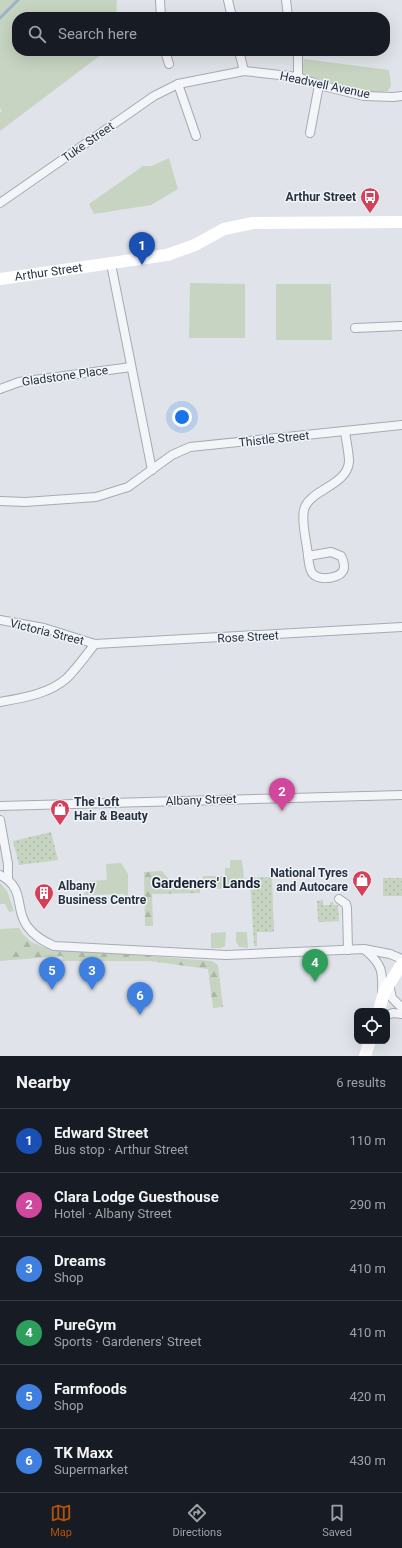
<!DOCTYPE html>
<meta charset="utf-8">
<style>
:root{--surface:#171b24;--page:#20242c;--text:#f1f3f6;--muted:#9ea1a6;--line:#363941;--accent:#b45309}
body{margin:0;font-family:Roboto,sans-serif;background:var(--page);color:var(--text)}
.controls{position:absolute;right:12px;bottom:12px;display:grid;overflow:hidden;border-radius:8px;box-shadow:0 4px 16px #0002}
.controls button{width:36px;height:36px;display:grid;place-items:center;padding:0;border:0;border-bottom:1px solid var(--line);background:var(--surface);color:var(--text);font:20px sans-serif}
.you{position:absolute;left:182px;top:417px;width:14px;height:14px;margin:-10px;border:3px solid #fff;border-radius:50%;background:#1a73e8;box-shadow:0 0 0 6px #1a73e833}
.badge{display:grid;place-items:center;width:26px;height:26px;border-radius:50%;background:var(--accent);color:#fff;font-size:13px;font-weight:700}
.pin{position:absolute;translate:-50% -33px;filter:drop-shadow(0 1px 2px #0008)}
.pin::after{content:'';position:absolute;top:21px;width:14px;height:12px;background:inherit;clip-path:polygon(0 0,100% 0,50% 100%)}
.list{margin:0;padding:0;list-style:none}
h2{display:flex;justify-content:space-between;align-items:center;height:52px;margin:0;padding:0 16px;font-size:17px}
h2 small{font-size:13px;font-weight:400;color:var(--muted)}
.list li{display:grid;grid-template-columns:26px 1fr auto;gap:12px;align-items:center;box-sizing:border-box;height:64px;padding:0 16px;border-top:1px solid var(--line)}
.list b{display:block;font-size:15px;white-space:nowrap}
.list p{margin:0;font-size:13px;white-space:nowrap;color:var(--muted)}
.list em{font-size:13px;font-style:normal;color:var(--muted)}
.icon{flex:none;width:22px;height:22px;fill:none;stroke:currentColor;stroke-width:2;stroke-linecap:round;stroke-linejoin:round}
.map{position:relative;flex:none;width:402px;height:1056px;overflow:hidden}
.search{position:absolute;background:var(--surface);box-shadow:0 4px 16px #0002;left:12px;right:12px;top:12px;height:44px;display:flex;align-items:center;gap:10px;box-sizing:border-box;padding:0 14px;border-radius:16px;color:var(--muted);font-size:15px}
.sheet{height:436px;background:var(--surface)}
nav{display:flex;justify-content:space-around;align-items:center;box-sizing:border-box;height:56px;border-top:1px solid var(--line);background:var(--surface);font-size:11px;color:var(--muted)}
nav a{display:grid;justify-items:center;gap:2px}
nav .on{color:var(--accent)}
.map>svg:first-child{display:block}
.grass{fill:#c6d4c1}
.forest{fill:url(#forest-firs)}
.park{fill:url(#park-dots)}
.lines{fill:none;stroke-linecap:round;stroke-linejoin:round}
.stream{stroke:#99b3cb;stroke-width:3}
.street-casing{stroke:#a5abb4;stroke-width:10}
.street{stroke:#f3f5f8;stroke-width:8}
.secondary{stroke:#fff;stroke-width:12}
.labels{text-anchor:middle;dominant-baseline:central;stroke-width:3;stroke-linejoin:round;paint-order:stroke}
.street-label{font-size:12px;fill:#283242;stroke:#f0f3f7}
.poi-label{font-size:12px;font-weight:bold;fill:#283242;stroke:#f0f3f7;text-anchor:end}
.quarter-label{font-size:14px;font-weight:bold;fill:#1a2332;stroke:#f0f3f7}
</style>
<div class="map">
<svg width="402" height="1056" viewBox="0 0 402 1056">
<defs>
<pattern id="forest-firs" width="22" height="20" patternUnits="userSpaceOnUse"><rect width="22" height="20" fill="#c6d4c1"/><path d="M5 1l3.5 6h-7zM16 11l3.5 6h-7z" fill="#aab6a7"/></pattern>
<pattern id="park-dots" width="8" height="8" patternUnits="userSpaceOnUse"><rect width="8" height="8" fill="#c6d4c1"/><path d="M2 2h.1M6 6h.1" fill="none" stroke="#aab6a7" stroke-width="1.8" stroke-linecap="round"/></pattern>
</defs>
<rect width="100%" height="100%" fill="#e0e4ea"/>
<g class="grass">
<polygon points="0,0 117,0 116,17 17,17 17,51 106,51 0,131 0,112 2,111 0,108"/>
<path d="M304,59l85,11 2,15 -3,6c-17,5 -63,-10 -80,-15l-6,-4z"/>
<polygon points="169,158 178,189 151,205 94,214 89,204 143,166 152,166"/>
<polygon points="190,283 245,284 245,338 189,338"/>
<polygon points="276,284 331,284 332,340 276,340"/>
<polygon points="230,860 242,860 245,888 203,889 203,876 225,876 225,868 230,868"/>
<polygon points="121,863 128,874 128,898 124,898 124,894 84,895 88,881 107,880 106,864"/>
<polygon points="0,883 7,891 14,911 9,912 5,904 0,904"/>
<polygon points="19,928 23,934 0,953 0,929"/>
<polygon points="226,932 225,946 221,948 211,948 211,933"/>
<polygon points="236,932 247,932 248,948 239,947 236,941"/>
</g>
<g class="forest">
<polygon points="162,871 172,883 200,882 200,893 152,894 153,926 145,926 144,872"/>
<polygon points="23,934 31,942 46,948 212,961 218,965 223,1007 213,1008 208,969 149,961 63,961 62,956 0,961 0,953"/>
</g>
<g class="park">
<polygon points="51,832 58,860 19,865 13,841"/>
<polygon points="272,877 274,932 257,932 257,946 254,946 250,878"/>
<rect x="383" y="878" width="19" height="18"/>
<polygon points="323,900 323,905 330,905 330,902 333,902 333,905 338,905 339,921 318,922 317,901"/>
</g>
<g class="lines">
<polyline class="stream" points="0,18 18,0"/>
<g class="street-casing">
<g id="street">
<polyline points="160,0 161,17"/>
<polyline points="228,0 232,17"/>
<polyline points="286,0 288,17"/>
<polyline points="165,51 169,64"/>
<polyline points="239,51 244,71"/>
<polyline points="298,51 298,77"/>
<polyline points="178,84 196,136"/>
<polyline points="310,133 319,85"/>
<polyline points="0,203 154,96 178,84 244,71 298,77 319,85 364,96 393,97 402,96"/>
<polyline points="111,264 152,470"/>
<polyline points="355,328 402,326"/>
<polyline points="0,389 19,382 131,367"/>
<polyline points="0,501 25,502 96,497 128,487 172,455 190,447 402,425"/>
<path d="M308,556c1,6 1,14 5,18 7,7 29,5 31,-6 0,-4 -1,-9 -3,-12l-10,-4 -23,4c-1,-14 -7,-33 -4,-46 4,-20 43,-24 45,-48 0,-10 -3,-21 -4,-31"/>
<polyline points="0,620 44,628 95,644 402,627"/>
<path d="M0,702c23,-4 49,-8 67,-24 10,-10 19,-23 28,-34"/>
<polyline points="0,806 402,795"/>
<polyline points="0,820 8,864 8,879"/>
<path d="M0,875c26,13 14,33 27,51 7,10 16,15 27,20l172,9 138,-6 26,5 12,5"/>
<polyline points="339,899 346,904 347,908 348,950"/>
<path d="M365,950c17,14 18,21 17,43"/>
<polyline points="389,984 392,998 402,1008"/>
<polyline points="387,1015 393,1013 402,1014"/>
</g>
</g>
<use href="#street" class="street"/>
<g class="secondary">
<path id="s1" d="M0,279l167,-24 28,-10 29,-16 29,-6 149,-1"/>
<polyline points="379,1011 384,992 402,964"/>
<polyline points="365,1056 370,1041"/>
</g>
</g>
<defs>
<g id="bus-pin" transform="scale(1)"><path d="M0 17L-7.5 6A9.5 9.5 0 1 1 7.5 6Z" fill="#d44059" stroke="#f0f3f7"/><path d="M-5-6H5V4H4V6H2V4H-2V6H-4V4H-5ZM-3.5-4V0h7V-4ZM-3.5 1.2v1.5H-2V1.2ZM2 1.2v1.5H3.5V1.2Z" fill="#fff"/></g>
<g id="shop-pin" transform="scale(1)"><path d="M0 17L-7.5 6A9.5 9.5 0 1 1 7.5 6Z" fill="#d44059" stroke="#f0f3f7"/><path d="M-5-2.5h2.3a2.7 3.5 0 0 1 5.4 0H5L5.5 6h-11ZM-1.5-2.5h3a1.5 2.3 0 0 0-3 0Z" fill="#fff"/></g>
<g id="building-pin" transform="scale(1)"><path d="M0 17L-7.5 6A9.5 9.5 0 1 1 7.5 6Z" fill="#d44059" stroke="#f0f3f7"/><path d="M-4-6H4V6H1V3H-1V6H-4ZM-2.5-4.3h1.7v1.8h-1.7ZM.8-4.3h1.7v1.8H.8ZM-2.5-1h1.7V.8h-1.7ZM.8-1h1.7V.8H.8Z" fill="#fff"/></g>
</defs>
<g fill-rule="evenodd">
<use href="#bus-pin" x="370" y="197"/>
<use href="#shop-pin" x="60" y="809"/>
<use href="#shop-pin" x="362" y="880"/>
<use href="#building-pin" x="44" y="893"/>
</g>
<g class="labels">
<g class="street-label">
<text transform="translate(325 85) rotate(12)">Headwell Avenue</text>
<text transform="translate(88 142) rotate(-35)">Tuke Street</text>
<text stroke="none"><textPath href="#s1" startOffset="49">Arthur Street</textPath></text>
<text transform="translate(65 376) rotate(-8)">Gladstone Place</text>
<text transform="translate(274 439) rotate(-6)">Thistle Street</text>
<text transform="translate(47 632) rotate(14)">Victoria Street</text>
<text transform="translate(248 637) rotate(-3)">Rose Street</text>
<text transform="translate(201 800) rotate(-2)">Albany Street</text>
</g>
<g class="poi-label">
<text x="356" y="197">Arthur Street</text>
<text x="74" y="802" text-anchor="start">The Loft<tspan x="74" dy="14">Hair &amp; Beauty</tspan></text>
<text x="348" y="873">National Tyres<tspan x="348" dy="14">and Autocare</tspan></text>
<text x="58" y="886" text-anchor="start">Albany<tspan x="58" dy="14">Business Centre</tspan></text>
</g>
<g class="quarter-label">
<text x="206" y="883">Gardeners' Lands</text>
</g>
</g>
</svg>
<div class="controls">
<button><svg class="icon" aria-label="locate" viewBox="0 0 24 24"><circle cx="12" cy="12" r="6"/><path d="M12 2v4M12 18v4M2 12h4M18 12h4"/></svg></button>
</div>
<div class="you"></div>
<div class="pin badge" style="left:142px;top:265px;background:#1a4fb4">1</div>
<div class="pin badge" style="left:282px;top:811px;background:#d1479c">2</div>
<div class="pin badge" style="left:92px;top:990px;background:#3f7fe0">3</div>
<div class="pin badge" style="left:315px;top:982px;background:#2e9e5b">4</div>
<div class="pin badge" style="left:52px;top:990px;background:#3f7fe0">5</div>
<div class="pin badge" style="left:140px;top:1015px;background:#3f7fe0">6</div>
<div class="search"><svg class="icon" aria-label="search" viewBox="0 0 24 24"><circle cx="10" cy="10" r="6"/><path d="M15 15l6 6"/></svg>Search here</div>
</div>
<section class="sheet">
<h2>Nearby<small>6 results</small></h2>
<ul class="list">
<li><span class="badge" style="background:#1a4fb4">1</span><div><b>Edward Street</b><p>Bus stop · Arthur Street</p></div><em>110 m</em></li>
<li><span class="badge" style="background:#d1479c">2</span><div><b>Clara Lodge Guesthouse</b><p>Hotel · Albany Street</p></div><em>290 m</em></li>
<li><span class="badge" style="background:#3f7fe0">3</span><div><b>Dreams</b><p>Shop</p></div><em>410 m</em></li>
<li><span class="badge" style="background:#2e9e5b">4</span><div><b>PureGym</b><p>Sports · Gardeners' Street</p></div><em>410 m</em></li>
<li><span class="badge" style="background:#3f7fe0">5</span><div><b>Farmfoods</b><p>Shop</p></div><em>420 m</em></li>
<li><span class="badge" style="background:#3f7fe0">6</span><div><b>TK Maxx</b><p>Supermarket</p></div><em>430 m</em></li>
</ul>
</section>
<nav>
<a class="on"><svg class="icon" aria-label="map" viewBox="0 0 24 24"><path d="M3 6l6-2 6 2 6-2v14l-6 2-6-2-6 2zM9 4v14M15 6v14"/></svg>Map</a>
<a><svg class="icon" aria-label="directions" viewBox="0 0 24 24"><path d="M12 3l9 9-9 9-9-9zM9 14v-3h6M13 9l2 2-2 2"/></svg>Directions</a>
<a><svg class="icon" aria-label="saved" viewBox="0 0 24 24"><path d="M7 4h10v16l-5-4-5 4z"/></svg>Saved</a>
</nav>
